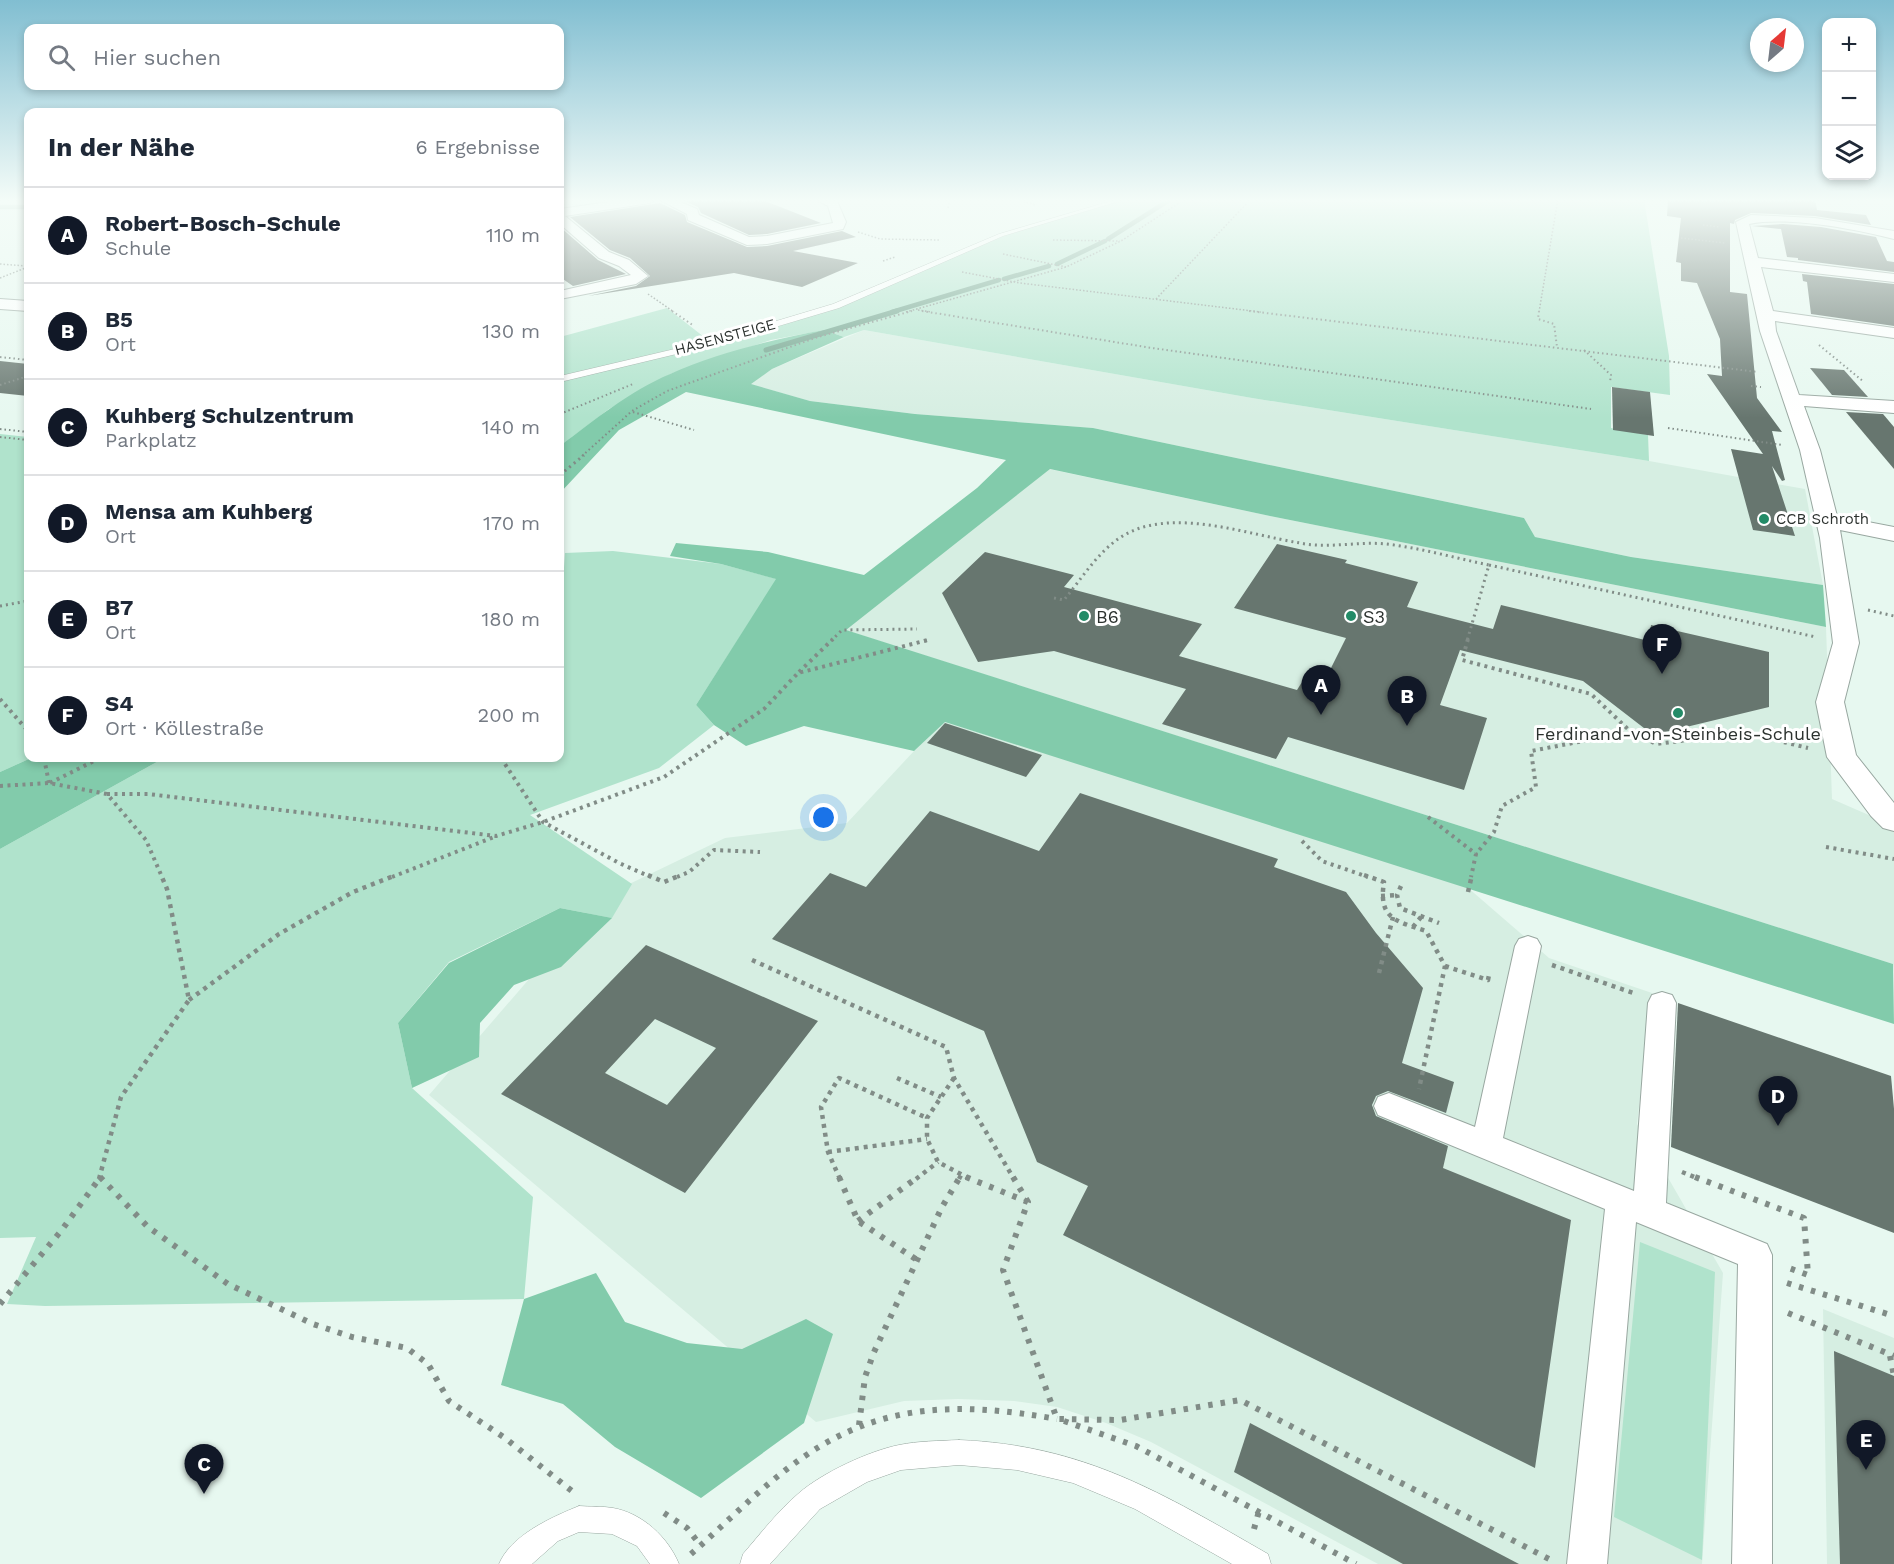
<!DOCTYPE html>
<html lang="de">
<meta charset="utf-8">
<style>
:root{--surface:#fff;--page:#f2f2f3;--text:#1f2937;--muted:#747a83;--line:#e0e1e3;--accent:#111827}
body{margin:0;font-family:"Work Sans",sans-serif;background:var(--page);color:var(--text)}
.controls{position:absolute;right:18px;top:18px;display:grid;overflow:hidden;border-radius:12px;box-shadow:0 3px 9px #0003}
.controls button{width:54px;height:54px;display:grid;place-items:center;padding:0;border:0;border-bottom:2px solid var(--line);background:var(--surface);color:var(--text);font:30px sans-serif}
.compass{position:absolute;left:1750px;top:18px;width:54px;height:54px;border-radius:50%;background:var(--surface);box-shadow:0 3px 9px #0003;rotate:28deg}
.you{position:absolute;left:824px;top:818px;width:21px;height:21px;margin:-15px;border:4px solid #fff;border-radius:50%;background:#1a73e8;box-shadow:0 0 0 9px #1a73e833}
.badge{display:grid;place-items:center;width:39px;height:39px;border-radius:50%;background:var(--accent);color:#fff;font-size:20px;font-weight:700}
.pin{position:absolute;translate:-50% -50px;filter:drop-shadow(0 2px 3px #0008)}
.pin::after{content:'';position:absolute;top:32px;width:21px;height:18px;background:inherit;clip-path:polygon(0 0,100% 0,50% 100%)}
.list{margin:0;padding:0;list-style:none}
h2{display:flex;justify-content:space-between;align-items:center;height:78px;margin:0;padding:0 24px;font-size:26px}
h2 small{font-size:20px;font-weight:400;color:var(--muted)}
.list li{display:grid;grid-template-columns:39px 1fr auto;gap:18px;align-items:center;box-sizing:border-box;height:96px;padding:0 24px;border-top:2px solid var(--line)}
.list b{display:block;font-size:22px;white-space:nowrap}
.list p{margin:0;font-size:20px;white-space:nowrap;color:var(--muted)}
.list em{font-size:20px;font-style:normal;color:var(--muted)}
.icon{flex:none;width:33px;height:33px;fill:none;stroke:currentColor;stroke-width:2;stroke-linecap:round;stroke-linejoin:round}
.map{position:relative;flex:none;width:1894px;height:1564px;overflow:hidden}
.search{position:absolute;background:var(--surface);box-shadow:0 3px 9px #0003;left:24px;top:24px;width:540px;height:66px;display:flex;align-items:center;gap:15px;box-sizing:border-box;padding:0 21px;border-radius:12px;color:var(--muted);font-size:22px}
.panel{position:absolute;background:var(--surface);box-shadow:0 3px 9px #0003;left:24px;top:108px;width:540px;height:654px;border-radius:12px}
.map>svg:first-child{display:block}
.built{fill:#d6eee2}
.green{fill:#b0e3cc}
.forest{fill:#82cbab}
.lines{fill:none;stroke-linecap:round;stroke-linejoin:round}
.stream-far1{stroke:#6b9f88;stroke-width:4.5}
.stream{stroke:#6b9f88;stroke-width:5}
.building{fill:#67766f;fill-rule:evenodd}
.service-casing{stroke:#98a7a0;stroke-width:1}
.pedestrian-casing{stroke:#98a7a0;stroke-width:2}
.minor-casing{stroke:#98a7a0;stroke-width:2}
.path-far5{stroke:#818c87;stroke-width:1.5;stroke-dasharray:1.5 2;stroke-linecap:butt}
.path-far4{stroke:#818c87;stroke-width:2;stroke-dasharray:1.5 3;stroke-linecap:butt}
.path-far3{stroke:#818c87;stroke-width:3;stroke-dasharray:2 4;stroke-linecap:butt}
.path-far2{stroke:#818c87;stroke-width:4;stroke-dasharray:3 4.5;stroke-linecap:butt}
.path-far1{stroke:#818c87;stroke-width:4.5;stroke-dasharray:4 5;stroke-linecap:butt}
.path{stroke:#818c87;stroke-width:6;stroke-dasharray:4.5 8;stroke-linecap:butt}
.service{fill:#fff;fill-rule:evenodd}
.pedestrian{fill:#fff;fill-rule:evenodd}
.minor{fill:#fff;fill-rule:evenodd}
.poi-dot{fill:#238b67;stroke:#fff;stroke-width:2}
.labels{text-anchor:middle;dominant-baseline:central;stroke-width:6;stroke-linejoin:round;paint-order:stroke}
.far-street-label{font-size:15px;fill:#2c322f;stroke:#fff}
.far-poi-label{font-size:15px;fill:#2c322f;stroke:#fff;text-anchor:start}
.poi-label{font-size:18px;fill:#2c322f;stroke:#fff;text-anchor:start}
</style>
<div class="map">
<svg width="1894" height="1564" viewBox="0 0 1894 1564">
<rect width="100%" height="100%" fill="#e7f8f0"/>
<g class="built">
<polygon points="864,330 1252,398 1649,461 1805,489 1823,585 1631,557 1535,537 1524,518 1093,428 915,414 810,401 750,384 772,369"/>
<polygon points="1049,469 1270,516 1826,627 1832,799 1894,826 1894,972 1893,964 845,630"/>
<polygon points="944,722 1452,874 1549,958 1652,993 1637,1124 1723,1273 1702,1564 1378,1564 1151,1442 1106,1423 1057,1407 1014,1401 958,1399 904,1401 816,1422 429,1095 598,899 725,838 847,823 914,751"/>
<polygon points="1823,1309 1894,1338 1894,1564 1827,1564"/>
</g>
<g class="green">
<polygon points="1127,199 1644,199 1669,356 1670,395 1611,387 1611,428 1648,435 1649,461 1252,398 864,330 844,337 824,330 771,340 670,374 609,409 560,446 560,337 667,308 713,344 839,306 1011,233"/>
<polygon points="0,434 28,437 28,758 31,758 0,772"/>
<polygon points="613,551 721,564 777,579 696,705 714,725 659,768 530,815 632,884 612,918 560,908 449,962 398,1023 412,1088 533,1197 524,1299 45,1306 7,1304 36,1237 0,1238 0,849 164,758 560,758 560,587 563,582 565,553"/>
<polygon points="1640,1242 1715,1272 1702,1560 1614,1517"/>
</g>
<g class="forest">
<path d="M824,330l20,7 -72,32 -21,15 59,17 105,13 178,14 431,90 11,19 96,20 192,28 3,42 -556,-111 -220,-47 -204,161 1047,334 1,60 -949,-302 -31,29 -110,-25 -58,20 -32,-21 -18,-20 80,-126 -55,-15 -51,-8 6,-13 92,9 96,23 113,-87 29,-28 -320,-68 -67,38 -59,63v-47c34,-26 70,-55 110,-72 47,-21 104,-35 154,-44z"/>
<polygon points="31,758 164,758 0,849 0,772"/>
<polygon points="560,908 612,918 561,967 514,985 480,1023 479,1057 412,1088 398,1023 449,963"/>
<polygon points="596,1273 625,1322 687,1343 742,1349 806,1319 833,1334 804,1423 701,1498 615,1447 563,1404 501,1385 524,1299"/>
</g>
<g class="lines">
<g class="stream-far1">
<polyline points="0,207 28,207"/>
<polyline points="1108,239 1171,199"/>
<polyline points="1057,264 1105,241"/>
<polyline points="1004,279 1049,266"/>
<polyline points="892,312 999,280"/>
</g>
<polyline class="stream" points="766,350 897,311"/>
</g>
<g class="building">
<polygon points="680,199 760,199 821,223 767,234 749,235 701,213 698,207"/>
<polygon points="1668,199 1815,199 1817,210 1866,215 1871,225 1815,216 1751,213 1735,220 1734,224 1730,223 1730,292 1747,294 1757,398 1782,432 1772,431 1785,480 1782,481 1772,466 1795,536 1753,530 1731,449 1763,454 1707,374 1722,376 1720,339 1697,283 1681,281 1681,263 1676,262 1681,218 1667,216"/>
<polygon points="660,203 685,215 687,222 747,247 767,246 842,231 856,237 793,251 858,263 802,287 734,273 588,296 636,286 650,276 630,258 610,250 570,217"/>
<polygon points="1783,224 1821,227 1876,237 1887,261 1894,262 1894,272 1798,260 1798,258 1787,257 1781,229 1752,226"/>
<polygon points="560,227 598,260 626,274 573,286 560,277"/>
<polygon points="1802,274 1894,284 1894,326 1811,314 1807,282 1803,281"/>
<polygon points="0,361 28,364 28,396 0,393"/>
<polygon points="1810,368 1844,370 1868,397 1832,395"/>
<polygon points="1612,387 1650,392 1654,436 1613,430"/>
<polygon points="1846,412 1883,414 1894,427 1894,469"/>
<polygon points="1277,544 1347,560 1345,563 1418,582 1407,607 1493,629 1501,605 1649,641 1651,625 1769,652 1769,707 1653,735 1583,681 1460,650 1440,705 1487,718 1464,790 1288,737 1276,759 1162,724 1186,689 1054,651 978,662 942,593 985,552 1074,575 1064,587 1202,624 1179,656 1297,690 1302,682 1326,678 1346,638 1234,608"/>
<polygon points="945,723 1042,755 1026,777 927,743"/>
<polygon points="1080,793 1278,859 1274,867 1346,892 1376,933 1423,988 1402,1063 1454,1082 1446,1113 1388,1091 1376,1096 1372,1105 1376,1116 1448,1146 1443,1168 1571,1220 1535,1468 1063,1235 1088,1186 1037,1162 984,1031 772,939 830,873 866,887 930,811 1039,851"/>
<path d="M646,945l172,76 -133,172 -184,-99zM655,1019l61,29 -49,57 -62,-32z"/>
<polygon points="1678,1003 1891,1076 1894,1109 1894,1233 1671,1147"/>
<polygon points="1834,1351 1894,1376 1894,1564 1840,1564"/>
<polygon points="1250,1423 1519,1564 1403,1564 1234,1472"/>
</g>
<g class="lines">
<g class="service-casing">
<g id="service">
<polygon points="1118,199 1126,199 1003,236 839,308 718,344 560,382 560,376 713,340 833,304 999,234"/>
<path d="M959,1440c125,5 203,53 309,114l3,10h-39l-97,-55 -62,-26 -56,-13 -58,-5 -58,5 -34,12 -47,27 -50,55h-30l3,-10c18,-21 35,-43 56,-61 23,-20 70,-42 100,-48 19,-4 40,-4 60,-5z"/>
<path d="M579,1506c11,1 23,0 34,2 29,5 55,29 66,56h-29l-13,-18 -25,-12 -33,-2 -21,9 -26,23h-33c12,-29 53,-47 80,-58z"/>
</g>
</g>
<g class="pedestrian-casing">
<polygon id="pedestrian" points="1528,936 1537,939 1541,946 1503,1138 1634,1191 1648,1003 1652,995 1662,992 1672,995 1676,1003 1666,1203 1767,1244 1772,1255 1772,1564 1732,1564 1738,1264 1636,1222 1607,1564 1567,1564 1605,1209 1378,1115 1374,1106 1378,1097 1389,1093 1475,1127 1515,946 1519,939"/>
</g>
<g class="minor-casing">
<g id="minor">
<polygon points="629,199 656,199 650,203 565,216 609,252 629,260 648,276 636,284 560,299 560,291 631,275 619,266 599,258 560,224 560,209"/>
<polygon points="658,199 673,199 697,209 699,215 749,237 767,236 833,223 828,206 815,199 831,199 837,201 846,222 843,229 838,230 767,244 747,245 688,220 687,214"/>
<path d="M1751,215l64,3 79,13v8c-39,-10 -106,-23 -145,-15l9,34 136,16v8l-133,-15 12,44 121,17v10l-119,-17 1,10 23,64 95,6v12l-90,-7 16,44 17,66 57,11v14l-54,-11 19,113 -15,59 12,53 38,48v28l-11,-3 -12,-12 -44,-59 -11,-55 17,-59 -13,-105 -20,-88 -40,-119 -24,-109z"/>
<polygon points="0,299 28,301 28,311 0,309"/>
</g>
</g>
<g class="path-far5">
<polyline points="1013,199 1036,205"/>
<polyline points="948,208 950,199"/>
<polyline points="1703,225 1720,227"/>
<polyline points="858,232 880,239 940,240"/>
<polyline points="1681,238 1725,243"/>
<polyline points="1053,240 1120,241"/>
<polyline points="1003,254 1066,267"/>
<polyline points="883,261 895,257"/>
<polyline points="0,264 26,266"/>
<polyline points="962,272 1020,283 1261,312"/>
<polyline points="0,278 28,267"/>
<polyline points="648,294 674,312"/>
<polyline points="1156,299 1251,199"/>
<polyline points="918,310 931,312"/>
<polyline points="906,312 1066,267 1121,241 1185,199"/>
<polyline points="1539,312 1558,199"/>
</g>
<g class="path-far4">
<polyline points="672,311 694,326"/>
<polyline points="922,311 1152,348 1591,409"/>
<polyline points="1249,311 1758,372"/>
<polyline points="1539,311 1538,319 1554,324 1557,347"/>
<polyline points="1819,345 1864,382"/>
<polyline points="1584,350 1611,375 1610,382"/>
<polyline points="0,357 28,360"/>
<polyline points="0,385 28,376"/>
<polyline points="1751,386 1761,387"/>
<polyline points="633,412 694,430"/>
<polyline points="560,414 633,384"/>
<polyline points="1668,428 1782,445"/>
<polyline points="0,429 28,432"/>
<polyline points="0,437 28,440"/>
<polyline points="582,456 632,411 667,391 818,337 912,311"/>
</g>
<g class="path-far3">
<polyline points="560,475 584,455"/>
<polyline points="1489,565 1816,637"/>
<path d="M1054,598l10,2c19,-23 38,-55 66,-68 49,-23 120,3 170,11 28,6 58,-2 86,1 35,4 69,14 103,21l-22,76"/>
<polyline points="0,606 28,601"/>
<polyline points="1868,610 1894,616"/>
<polyline points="831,641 842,630 917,629"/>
<polyline points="925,641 928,640"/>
</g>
<g class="path-far2">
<polyline points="1468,639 1462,660 1591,694 1631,732 1531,751 1536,787 1502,806 1494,832 1476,854"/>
<polyline points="799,672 833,639"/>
<polyline points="0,699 28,731"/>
<polyline points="1631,732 1656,744 1746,733 1808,748"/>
<polyline points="44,758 49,783"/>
<polyline points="501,758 543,822 619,863 651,877"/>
<polyline points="50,783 100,758"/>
<polyline points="0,786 49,783 107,794 146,840 162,877"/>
<polyline points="107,794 148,794 496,836 543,822 664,777 764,709 798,673 928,640"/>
<polyline points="1428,817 1476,854 1471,877"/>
<polyline points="1302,841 1322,861 1368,877"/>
<polyline points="1826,847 1894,859"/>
<polyline points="392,877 494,837"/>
<polyline points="677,877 689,872 714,850 760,852"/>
</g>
<g class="path-far1">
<polyline points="648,875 664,882 681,875"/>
<path d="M1364,875l20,7c-6,37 12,39 42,49l19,35 -26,123"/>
<polyline points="1401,886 1397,895 1400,908 1439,923"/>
<polyline points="1468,892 1472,875"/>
<polyline points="1381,896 1397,895"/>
<polyline points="1413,927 1421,917"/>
<polyline points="752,960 946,1047 954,1078 1014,1179"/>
<polyline points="1552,965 1636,994"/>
<polyline points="1445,966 1488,980 1489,975"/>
<polyline points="1379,973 1393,917"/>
<polyline points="189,1000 279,934 353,892 396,875"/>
<polyline points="897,1078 941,1097"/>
<polyline points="954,1078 927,1118 927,1139 938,1162 970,1179"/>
<polyline points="828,1152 927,1139"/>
<polyline points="1682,1172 1699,1179"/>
<polyline points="99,1179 121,1097 189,1000 167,889 161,875"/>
<polyline points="840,1179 828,1152 821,1107 839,1078 927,1118"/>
<polyline points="916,1179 938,1162"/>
<polyline points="959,1179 961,1175"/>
</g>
<g class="path">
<polyline points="100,1177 148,1227 228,1284 313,1324 352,1337 407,1348 428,1364 449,1401 505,1438 572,1491"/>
<polyline points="839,1177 858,1221 917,1260"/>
<polyline points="966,1177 1028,1202"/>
<polyline points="1013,1177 1028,1202 1003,1270 1057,1419 1120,1420 1240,1400 1551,1560"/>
<polyline points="1695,1177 1804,1218 1808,1275 1789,1268"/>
<polyline points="858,1221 918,1177"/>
<polyline points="1787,1283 1894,1316"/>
<polyline points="0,1304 61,1231 99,1179"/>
<polyline points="1788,1313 1894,1356"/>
<polyline points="1890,1356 1894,1376"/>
<polyline points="1064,1421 1136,1446 1356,1564"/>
<polyline points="859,1425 865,1377 874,1352 942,1207 960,1177"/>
<polyline points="664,1513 687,1528 701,1546"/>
<polyline points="1254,1529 1259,1511"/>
<path d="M691,1554c32,-28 62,-59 96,-85 86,-67 167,-68 270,-50"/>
</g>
<use href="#service" class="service"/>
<use href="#pedestrian" class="pedestrian"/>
<use href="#minor" class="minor"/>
</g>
<linearGradient id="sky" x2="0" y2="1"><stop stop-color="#81bed1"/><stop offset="0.48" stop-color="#f4fcf8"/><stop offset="1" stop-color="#f4fcf8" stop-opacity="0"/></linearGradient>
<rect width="1894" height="418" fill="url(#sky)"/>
<g class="poi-dot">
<circle cx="1764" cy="519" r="6"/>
<circle cx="1084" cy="616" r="6"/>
<circle cx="1351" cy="616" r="6"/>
<circle cx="1678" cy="713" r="6"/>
</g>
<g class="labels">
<g class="far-street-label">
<text transform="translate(725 337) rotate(-15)">HASENSTEIGE</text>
</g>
<g class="far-poi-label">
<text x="1776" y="519">CCB Schroth</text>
</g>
<g class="poi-label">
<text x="1096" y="616">B6</text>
<text x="1363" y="616">S3</text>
<text x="1678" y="733" text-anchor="middle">Ferdinand-von-Steinbeis-Schule</text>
</g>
</g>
</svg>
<div class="controls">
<button>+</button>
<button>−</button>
<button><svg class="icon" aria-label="layers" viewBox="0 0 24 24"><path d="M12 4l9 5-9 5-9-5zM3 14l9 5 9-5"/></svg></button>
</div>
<svg class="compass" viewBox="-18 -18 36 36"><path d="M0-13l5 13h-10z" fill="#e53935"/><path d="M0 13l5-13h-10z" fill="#747a83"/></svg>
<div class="you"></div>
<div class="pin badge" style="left:1321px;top:715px">A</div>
<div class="pin badge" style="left:1407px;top:726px">B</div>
<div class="pin badge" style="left:204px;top:1494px">C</div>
<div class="pin badge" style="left:1778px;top:1126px">D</div>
<div class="pin badge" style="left:1866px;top:1470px">E</div>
<div class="pin badge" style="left:1662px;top:674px">F</div>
<div class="search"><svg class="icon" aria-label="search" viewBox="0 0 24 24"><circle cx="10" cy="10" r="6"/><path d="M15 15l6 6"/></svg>Hier suchen</div>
<section class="panel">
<h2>In der Nähe<small>6 Ergebnisse</small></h2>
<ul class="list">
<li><span class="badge">A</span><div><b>Robert-Bosch-Schule</b><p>Schule</p></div><em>110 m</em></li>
<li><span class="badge">B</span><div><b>B5</b><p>Ort</p></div><em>130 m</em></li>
<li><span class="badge">C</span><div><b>Kuhberg Schulzentrum</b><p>Parkplatz</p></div><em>140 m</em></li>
<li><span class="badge">D</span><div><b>Mensa am Kuhberg</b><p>Ort</p></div><em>170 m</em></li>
<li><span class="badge">E</span><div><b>B7</b><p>Ort</p></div><em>180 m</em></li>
<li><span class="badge">F</span><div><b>S4</b><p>Ort · Köllestraße</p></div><em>200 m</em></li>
</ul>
</section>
</div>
